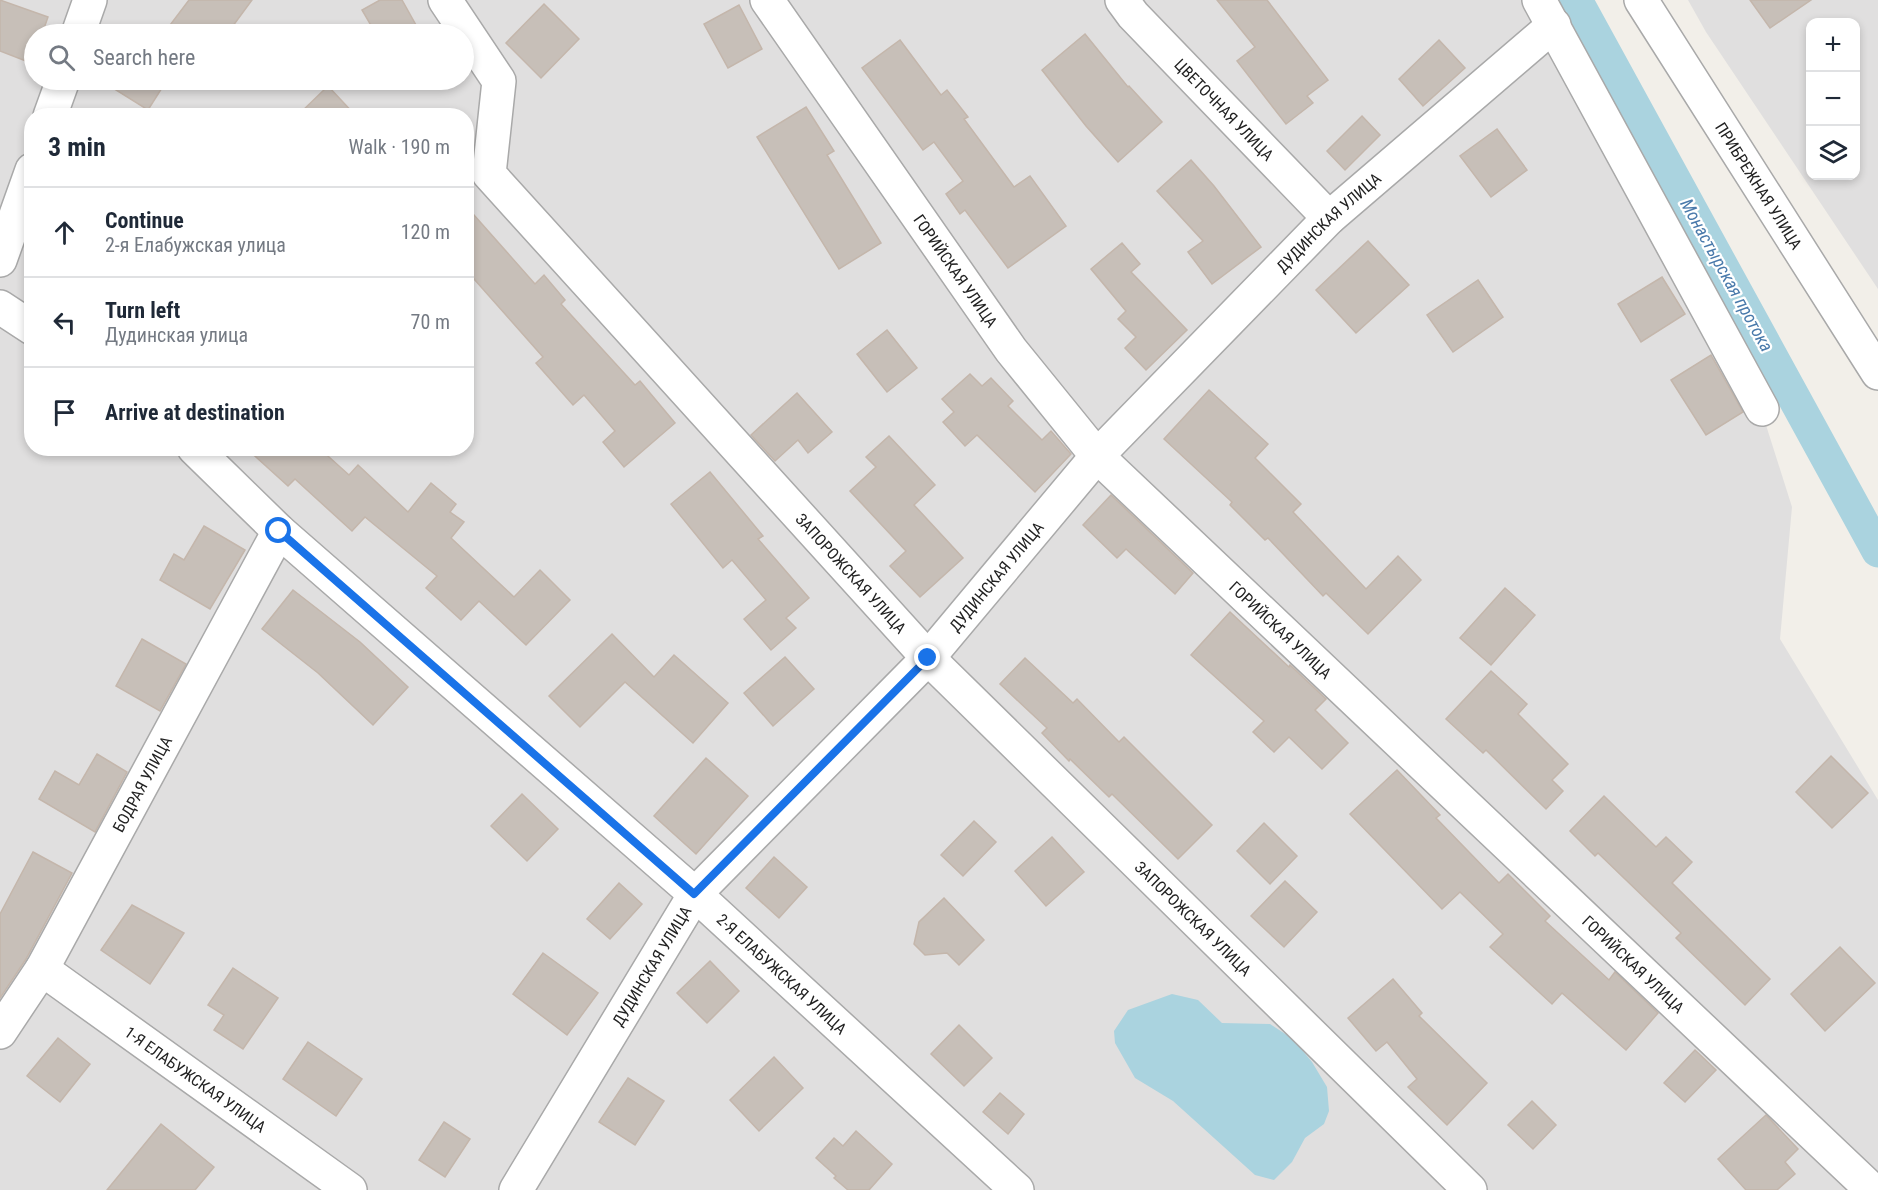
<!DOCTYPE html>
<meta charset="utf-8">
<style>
:root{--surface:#fff;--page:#f6f6f7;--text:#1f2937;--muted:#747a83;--line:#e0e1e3}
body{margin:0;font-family:"Roboto Condensed",sans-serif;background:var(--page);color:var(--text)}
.controls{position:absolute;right:18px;top:18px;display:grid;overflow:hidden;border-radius:12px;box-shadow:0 3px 9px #0003}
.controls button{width:54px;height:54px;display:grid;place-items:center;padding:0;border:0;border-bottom:2px solid var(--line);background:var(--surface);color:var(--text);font:30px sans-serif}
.stop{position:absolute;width:18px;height:18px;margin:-14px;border:4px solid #1a73e8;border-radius:50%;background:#fff}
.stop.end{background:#1a73e8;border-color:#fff;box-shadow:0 2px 6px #0008}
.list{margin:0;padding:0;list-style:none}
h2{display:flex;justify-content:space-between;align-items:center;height:78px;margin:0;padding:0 24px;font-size:26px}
h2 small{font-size:20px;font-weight:400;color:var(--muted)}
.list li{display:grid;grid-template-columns:39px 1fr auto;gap:18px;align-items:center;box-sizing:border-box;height:90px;padding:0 24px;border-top:2px solid var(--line)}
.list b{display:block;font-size:22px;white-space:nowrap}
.list p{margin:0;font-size:20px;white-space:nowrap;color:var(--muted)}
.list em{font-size:20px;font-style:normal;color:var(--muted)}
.icon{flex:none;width:33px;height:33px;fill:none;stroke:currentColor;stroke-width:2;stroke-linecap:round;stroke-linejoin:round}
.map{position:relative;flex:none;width:1878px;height:1190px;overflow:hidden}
.search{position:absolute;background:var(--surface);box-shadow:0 3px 9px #0003;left:24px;top:24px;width:450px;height:66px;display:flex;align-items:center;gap:15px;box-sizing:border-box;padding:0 21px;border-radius:33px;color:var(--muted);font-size:22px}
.panel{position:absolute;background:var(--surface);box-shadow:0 3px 9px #0003;left:24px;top:108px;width:450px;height:348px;border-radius:24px}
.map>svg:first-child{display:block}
.residential{fill:#e0dfdf;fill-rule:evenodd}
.water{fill:#aad3df}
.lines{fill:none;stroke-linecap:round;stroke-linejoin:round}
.canal{stroke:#aad3df;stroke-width:33}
.building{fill:#c7bfb8;stroke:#c4b6ab;stroke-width:1.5}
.minor-casing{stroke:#a9a9a9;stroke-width:36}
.minor{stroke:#fff;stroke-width:33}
.route{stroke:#1a73e8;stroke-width:8}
.labels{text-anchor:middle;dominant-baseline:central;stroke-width:4.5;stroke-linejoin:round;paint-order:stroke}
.street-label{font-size:16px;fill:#222;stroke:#fff}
.water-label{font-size:18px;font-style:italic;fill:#4a7aab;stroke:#fff}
</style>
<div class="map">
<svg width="1878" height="1190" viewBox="0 0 1878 1190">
<rect width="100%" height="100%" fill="#f2efe9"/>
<g class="residential">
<path d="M0,0h1543l210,384 39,123 -12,132 98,161v390h-1878zM34,34h430v46h-430zM32,116h434v332h-434z"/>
<path d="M1688,0h190v289l-172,-257zM1810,22h46v154h-46z"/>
</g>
<polygon class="water" points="1172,994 1198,1000 1222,1023 1270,1024 1293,1039 1312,1062 1327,1087 1329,1111 1324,1124 1305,1138 1292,1162 1274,1180 1255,1175 1173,1101 1135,1078 1115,1043 1114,1031 1128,1010"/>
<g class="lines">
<polyline class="canal" points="1576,0 1878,551"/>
</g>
<g class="building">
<polygon points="0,0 48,17 42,34 34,34 34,54 31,63 0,51"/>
<polygon points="189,0 252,0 227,34 174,34 167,29"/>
<polygon points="380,0 402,0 421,34 376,34 362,10"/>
<polygon points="1217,0 1267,0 1328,80 1307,96 1313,103 1286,124 1237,61 1255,47"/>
<polygon points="1750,0 1811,0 1770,28"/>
<polygon points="544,4 579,39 541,78 506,43"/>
<polygon points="739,5 762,49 728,68 704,24"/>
<polygon points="1085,34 1128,87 1129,86 1162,122 1118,162 1086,126 1042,70"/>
<polygon points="900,40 941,95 947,90 968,117 964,119 1014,187 1030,176 1066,226 1008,268 965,210 960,214 946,194 963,181 934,142 923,150 862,68"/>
<polygon points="1439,40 1465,68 1423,106 1399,79"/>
<polygon points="100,80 167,80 148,110"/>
<polygon points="328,86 356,116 297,116"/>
<polygon points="806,107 834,151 827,155 881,243 839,269 757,137"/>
<polygon points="1362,116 1380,135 1345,170 1327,151"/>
<polygon points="1497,129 1527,170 1491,197 1460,156"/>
<polygon points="1191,160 1214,186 1261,247 1212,284 1188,252 1203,241 1157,191"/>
<polygon points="466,206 535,284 544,275 565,300 561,304 635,385 640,381 675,423 624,467 603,442 615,431 584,395 573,405 536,363 543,357 466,270"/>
<polygon points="1368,241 1409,285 1356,333 1316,290"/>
<polygon points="1122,243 1140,264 1131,272 1187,330 1146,370 1125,348 1136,337 1118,319 1126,311 1091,269"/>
<polygon points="1662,277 1685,314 1641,342 1618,304"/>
<polygon points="1478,280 1503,317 1453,352 1427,315"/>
<polygon points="887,330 917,368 887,392 857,354"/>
<polygon points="1711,355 1743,412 1706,435 1671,380"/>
<polygon points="970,374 982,386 991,378 1013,401 1008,406 1042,440 1051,431 1071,454 1035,492 977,435 965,446 943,422 954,412 942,399"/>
<polygon points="1209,390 1268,444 1255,458 1301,504 1293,512 1366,589 1398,556 1421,580 1368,634 1326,593 1323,596 1268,538 1265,540 1230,505 1232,502 1164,439"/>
<polygon points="797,393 832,432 808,453 798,440 775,461 751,435"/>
<polygon points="889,436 935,485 914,505 963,558 920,597 890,566 906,551 850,491 876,467 866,457"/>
<polygon points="246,448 319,448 349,475 358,465 408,512 431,483 456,504 450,512 464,522 451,538 514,597 540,570 570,600 526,645 479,601 461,620 426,588 437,576 365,517 352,531 295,479 288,486"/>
<polygon points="710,472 763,536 758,539 809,598 786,618 796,628 771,650 744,619 766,600 732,560 723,568 671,504"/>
<polygon points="1111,495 1193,573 1175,594 1126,549 1117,558 1083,525"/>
<polygon points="204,526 245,550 210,609 160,580 174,554 184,560"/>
<polygon points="1505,588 1535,615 1491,665 1460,638"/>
<polygon points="293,590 360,642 408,687 373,725 318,673 262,629"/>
<polygon points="1230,612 1289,667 1290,665 1326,699 1315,710 1348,743 1322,769 1289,737 1274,752 1253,732 1264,721 1191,655"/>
<polygon points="612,634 654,677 674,655 728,703 693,743 625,682 580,727 549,696"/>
<polygon points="142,639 186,664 160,711 116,686"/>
<polygon points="785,657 814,689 773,726 744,693"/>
<polygon points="1025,658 1073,703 1077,699 1119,742 1124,737 1212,825 1178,859 1112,794 1109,797 1070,759 1069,761 1042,733 1047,728 1000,684"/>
<polygon points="1491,671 1527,704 1518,714 1568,764 1552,780 1563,791 1546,809 1486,750 1483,753 1446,719"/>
<polygon points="97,754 127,772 95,832 39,799 55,771 79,785"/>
<polygon points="1831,756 1868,793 1832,828 1796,792"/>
<polygon points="706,758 748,796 696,854 654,816"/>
<polygon points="1397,770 1440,815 1436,818 1499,883 1508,874 1550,916 1545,921 1609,980 1615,972 1658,1013 1626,1050 1562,993 1552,1004 1490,947 1503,934 1460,892 1442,909 1350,814"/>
<polygon points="522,794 558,829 527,861 491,826"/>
<polygon points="1604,796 1656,847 1666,837 1692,862 1672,883 1770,979 1745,1005 1676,938 1681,933 1598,853 1595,856 1570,831"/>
<polygon points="974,821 996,842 963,876 941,855"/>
<polygon points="1264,823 1297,856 1270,884 1237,851"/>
<polygon points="1052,837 1084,872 1046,906 1015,871"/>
<polygon points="33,852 72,873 26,959 0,998 0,914"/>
<polygon points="774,857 807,887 779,918 746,888"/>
<polygon points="1285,881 1317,912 1284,947 1251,916"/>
<polygon points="619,883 642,904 610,939 587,919"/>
<polygon points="944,898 984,940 959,965 947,953 925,955 914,944 919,922"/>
<polygon points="132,905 184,933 150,984 101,950"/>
<polygon points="1840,947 1875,983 1825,1031 1791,994"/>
<polygon points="543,953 598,993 567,1035 513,994"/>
<polygon points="710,961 739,991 707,1023 677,993"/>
<polygon points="233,968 278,998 243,1049 214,1030 224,1015 208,1005"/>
<polygon points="1393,979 1422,1013 1419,1016 1487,1083 1447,1125 1408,1087 1417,1079 1387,1042 1376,1051 1348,1018"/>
<polygon points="959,1025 992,1058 964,1086 931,1054"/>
<polygon points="58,1038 90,1064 60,1102 27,1076"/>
<polygon points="308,1042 362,1079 336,1116 283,1079"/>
<polygon points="1695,1050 1716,1070 1685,1102 1664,1083"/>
<polygon points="774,1057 803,1088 759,1131 730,1100"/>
<polygon points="628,1078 664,1101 635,1145 599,1122"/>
<polygon points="1000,1093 1024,1114 1008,1134 983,1112"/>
<polygon points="1532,1101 1556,1125 1533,1149 1508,1125"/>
<polygon points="1766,1115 1798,1149 1785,1162 1795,1174 1777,1190 1746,1190 1718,1159"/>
<polygon points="444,1122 470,1139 445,1177 419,1160"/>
<polygon points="161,1124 214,1167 195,1190 107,1190"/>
<polygon points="856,1131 892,1164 869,1190 848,1190 834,1178 836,1176 816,1158 834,1138 843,1146"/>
</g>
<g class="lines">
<g class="minor-casing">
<g id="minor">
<path id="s1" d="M445,0l54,81 -10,93 439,484 542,532"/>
<path id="s2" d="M767,0l244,350 86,106 775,734"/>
<path id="s3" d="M1122,0l11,15 196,203"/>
<polyline points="1539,0 1762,409"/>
<path id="s4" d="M1641,0l237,373"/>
<polyline points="78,34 90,0"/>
<polyline points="50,116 63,80"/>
<polyline points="0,260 32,170"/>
<polyline points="0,307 32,328"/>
<path id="s5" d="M194,448l85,83 416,363 322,296"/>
<path id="s6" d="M42,969l308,221"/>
<path id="s7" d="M0,1032l42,-63 237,-438"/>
<path id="s8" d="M516,1190l179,-296 233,-236 169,-202 232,-238 225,-193"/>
</g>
</g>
<use href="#minor" class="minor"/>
</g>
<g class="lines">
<polyline class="route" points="279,531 694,894 928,658"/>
</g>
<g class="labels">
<g class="street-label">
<text stroke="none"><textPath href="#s3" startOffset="150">ЦВЕТОЧНАЯ УЛИЦА</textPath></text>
<text stroke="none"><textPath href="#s4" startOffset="220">ПРИБРЕЖНАЯ УЛИЦА</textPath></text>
<text stroke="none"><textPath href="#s8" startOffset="1270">ДУДИНСКАЯ УЛИЦА</textPath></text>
<text stroke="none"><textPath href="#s2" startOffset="330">ГОРИЙСКАЯ УЛИЦА</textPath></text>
<text stroke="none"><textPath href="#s1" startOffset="730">ЗАПОРОЖСКАЯ УЛИЦА</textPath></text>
<text stroke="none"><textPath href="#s8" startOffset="784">ДУДИНСКАЯ УЛИЦА</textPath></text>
<text stroke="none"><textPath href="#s2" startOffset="816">ГОРИЙСКАЯ УЛИЦА</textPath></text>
<text stroke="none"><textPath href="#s7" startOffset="286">БОДРАЯ УЛИЦА</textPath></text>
<text stroke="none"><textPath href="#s1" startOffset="1216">ЗАПОРОЖСКАЯ УЛИЦА</textPath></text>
<text stroke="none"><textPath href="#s2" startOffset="1302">ГОРИЙСКАЯ УЛИЦА</textPath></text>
<text stroke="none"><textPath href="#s8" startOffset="262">ДУДИНСКАЯ УЛИЦА</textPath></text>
<text stroke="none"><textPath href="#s5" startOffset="789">2-Я ЕЛАБУЖСКАЯ УЛИЦА</textPath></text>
<text stroke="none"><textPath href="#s6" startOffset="189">1-Я ЕЛАБУЖСКАЯ УЛИЦА</textPath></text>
</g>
<g class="water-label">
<text transform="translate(1727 275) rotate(61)">Монастырская протока</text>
</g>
</g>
</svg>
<div class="controls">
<button>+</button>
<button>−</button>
<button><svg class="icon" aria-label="layers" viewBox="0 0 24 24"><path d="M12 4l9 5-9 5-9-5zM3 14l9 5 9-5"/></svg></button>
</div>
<div class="stop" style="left:279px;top:531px"></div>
<div class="stop end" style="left:928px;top:658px"></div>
<div class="search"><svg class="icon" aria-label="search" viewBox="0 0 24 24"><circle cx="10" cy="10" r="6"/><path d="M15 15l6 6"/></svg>Search here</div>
<section class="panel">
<h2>3 min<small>Walk · 190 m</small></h2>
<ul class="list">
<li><svg class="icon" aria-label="ahead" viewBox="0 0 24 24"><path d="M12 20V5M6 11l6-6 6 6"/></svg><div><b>Continue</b><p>2-я Елабужская улица</p></div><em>120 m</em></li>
<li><svg class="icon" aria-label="left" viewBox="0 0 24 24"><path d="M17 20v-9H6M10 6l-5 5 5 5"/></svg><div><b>Turn left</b><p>Дудинская улица</p></div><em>70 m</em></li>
<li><svg class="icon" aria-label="arrive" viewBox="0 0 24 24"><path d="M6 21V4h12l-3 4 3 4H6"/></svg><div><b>Arrive at destination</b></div></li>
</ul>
</section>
</div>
